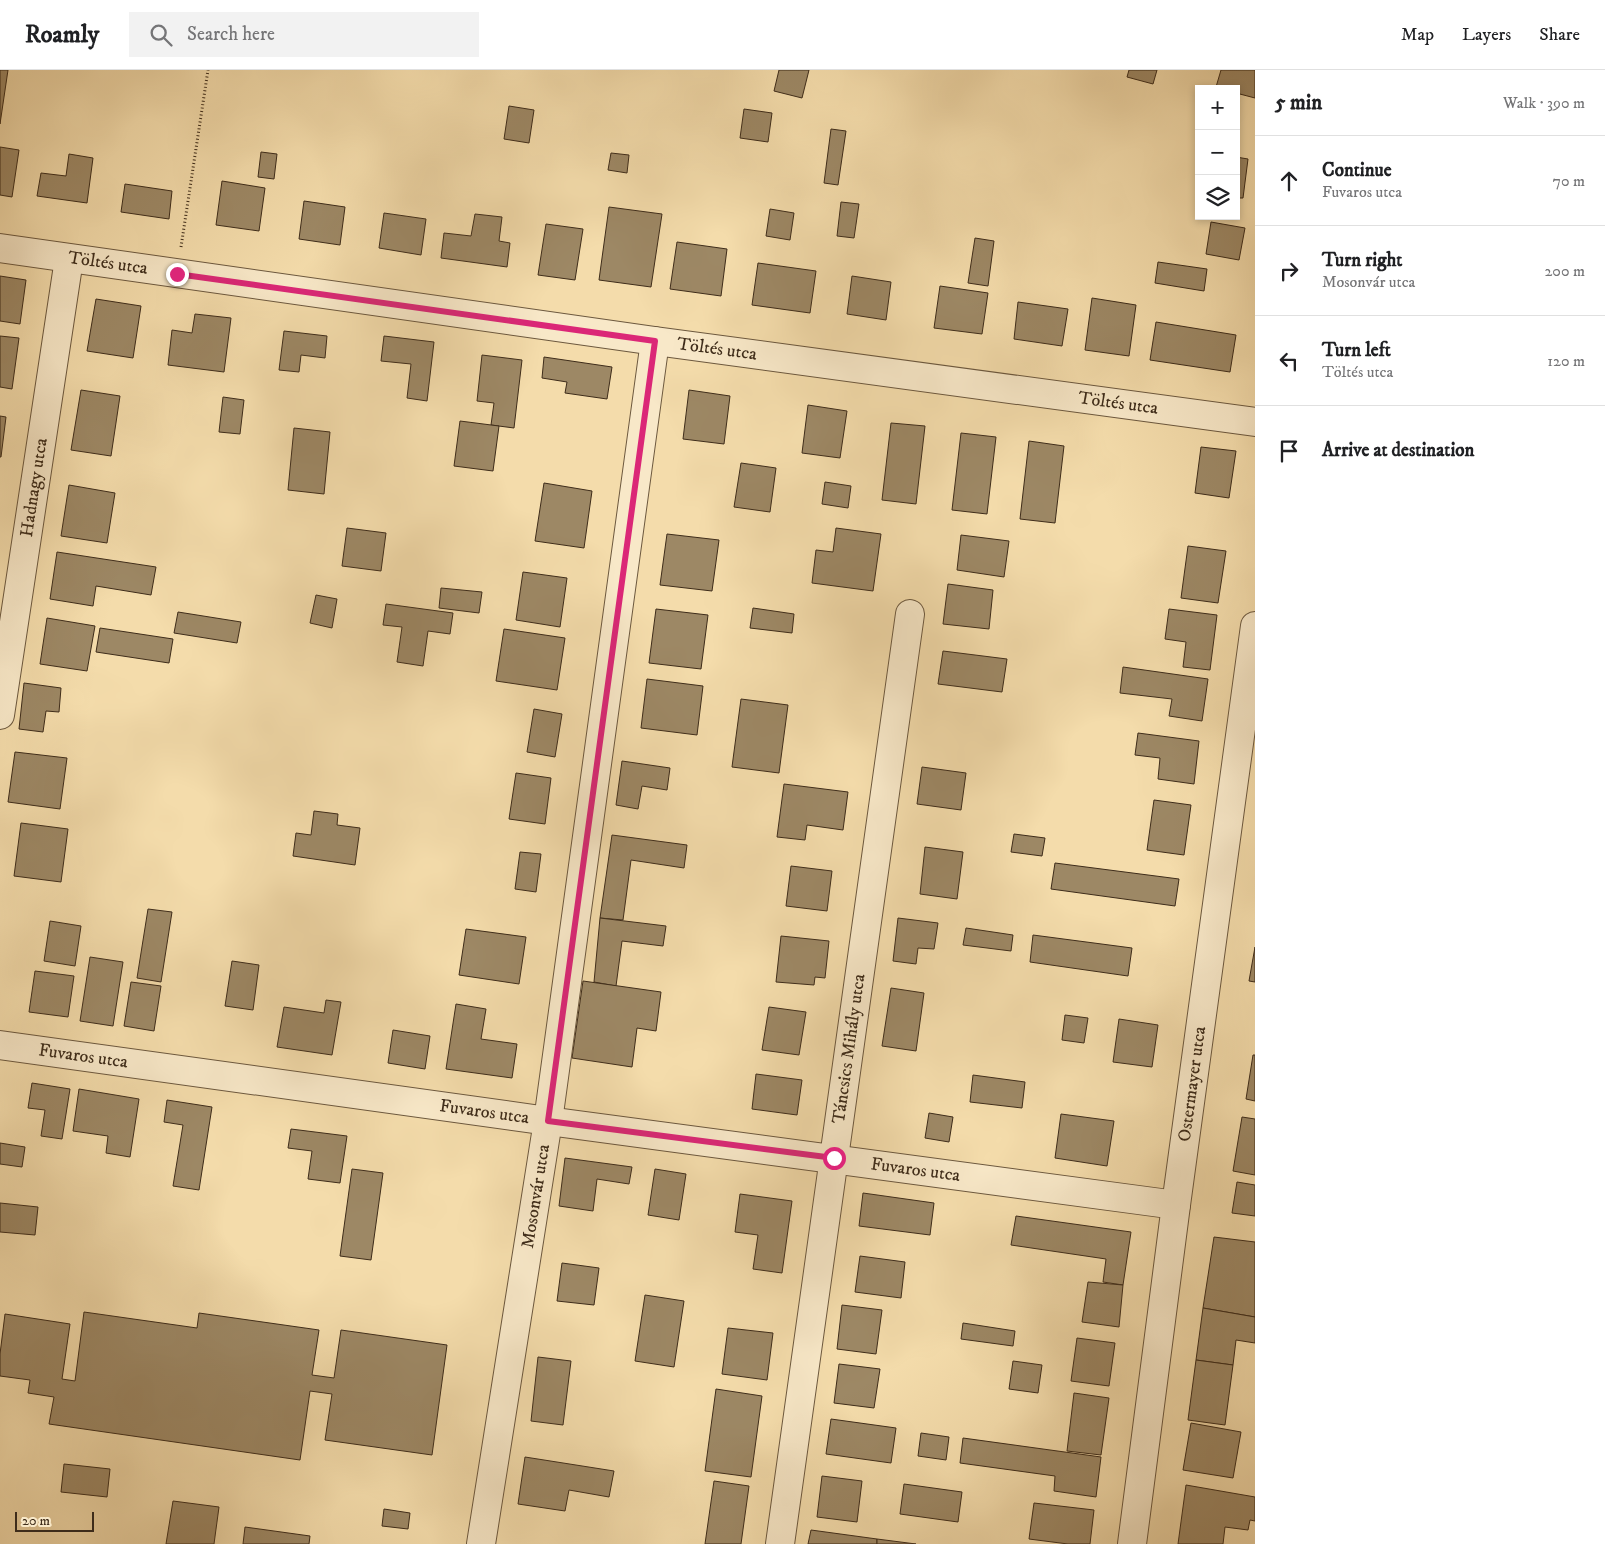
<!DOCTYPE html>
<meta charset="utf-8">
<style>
:root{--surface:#fff;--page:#f2f2f2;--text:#202124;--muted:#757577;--line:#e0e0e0}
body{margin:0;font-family:"IM FELL DW Pica",serif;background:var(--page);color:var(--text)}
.controls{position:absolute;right:15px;top:15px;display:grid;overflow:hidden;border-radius:0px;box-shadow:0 2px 8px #0003}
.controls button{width:45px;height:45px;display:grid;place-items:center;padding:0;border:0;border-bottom:1px solid var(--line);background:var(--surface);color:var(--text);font:25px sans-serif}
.scale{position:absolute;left:15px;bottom:12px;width:79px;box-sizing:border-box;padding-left:5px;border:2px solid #3e2c1a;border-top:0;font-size:14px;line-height:18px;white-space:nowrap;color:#3e2c1a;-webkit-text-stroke:4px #f8e8c8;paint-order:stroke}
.stop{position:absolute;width:15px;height:15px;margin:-11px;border:4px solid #db2777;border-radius:50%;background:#fff}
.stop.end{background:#db2777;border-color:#fff;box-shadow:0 1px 5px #0008}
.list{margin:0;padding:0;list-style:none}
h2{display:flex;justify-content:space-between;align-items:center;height:65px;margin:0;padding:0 20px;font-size:21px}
h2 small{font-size:16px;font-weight:400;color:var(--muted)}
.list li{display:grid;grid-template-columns:32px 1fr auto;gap:15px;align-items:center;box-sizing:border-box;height:90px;padding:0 20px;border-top:1px solid var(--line)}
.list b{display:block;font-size:19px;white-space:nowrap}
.list p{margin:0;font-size:16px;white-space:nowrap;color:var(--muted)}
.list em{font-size:16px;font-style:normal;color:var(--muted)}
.icon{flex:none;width:28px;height:28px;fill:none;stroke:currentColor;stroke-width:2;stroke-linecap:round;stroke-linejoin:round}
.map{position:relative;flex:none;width:1255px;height:1474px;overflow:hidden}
header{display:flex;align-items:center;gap:30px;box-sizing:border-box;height:70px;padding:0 25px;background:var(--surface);border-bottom:1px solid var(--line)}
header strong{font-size:24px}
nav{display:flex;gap:28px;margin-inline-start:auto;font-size:18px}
.search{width:350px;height:45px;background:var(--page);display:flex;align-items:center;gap:12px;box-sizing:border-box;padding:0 18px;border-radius:0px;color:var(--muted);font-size:19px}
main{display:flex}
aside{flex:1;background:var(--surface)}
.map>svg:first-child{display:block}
.building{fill:#9d8865;stroke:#3e2c1a}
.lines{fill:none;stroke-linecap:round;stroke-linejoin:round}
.minor-casing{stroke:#6c583e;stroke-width:30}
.path{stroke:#3e2c1a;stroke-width:3;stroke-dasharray:1 2.5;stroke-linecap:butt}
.minor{stroke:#f8e8c8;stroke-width:28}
.route{stroke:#db2777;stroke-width:6}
.labels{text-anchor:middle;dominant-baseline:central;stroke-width:4.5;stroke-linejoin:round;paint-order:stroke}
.street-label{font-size:18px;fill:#3e2c1a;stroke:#f8e8c8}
</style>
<header>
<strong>Roamly</strong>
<div class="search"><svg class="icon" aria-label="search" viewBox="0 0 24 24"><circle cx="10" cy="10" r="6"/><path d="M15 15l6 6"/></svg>Search here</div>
<nav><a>Map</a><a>Layers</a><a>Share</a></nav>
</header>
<main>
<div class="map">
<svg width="1255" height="1474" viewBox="0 0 1255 1474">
<rect width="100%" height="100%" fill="#f4dcab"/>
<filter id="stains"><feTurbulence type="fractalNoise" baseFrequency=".004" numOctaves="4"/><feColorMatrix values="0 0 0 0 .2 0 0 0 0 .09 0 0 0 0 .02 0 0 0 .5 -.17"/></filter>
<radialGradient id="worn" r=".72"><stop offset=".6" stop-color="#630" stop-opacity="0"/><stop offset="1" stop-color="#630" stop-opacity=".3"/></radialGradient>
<g class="building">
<polygon points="0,0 8,0 0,54"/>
<polygon points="779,0 809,0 802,28 774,21"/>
<polygon points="1129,0 1157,0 1153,14 1127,7"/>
<polygon points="1221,0 1255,0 1255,28 1236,23 1236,19 1216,17"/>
<polygon points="509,36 534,40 529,73 504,69"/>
<polygon points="744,39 772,43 768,72 740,68"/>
<polygon points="831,59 846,61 838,115 824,113"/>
<polygon points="0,77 19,80 12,127 0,125"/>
<polygon points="261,82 277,84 274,109 258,107"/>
<polygon points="611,83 629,85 627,103 608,100"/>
<polygon points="69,84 93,88 87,133 37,126 41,103 66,106"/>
<polygon points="1236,87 1248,89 1243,128 1236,128"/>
<polygon points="222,111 265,118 259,161 216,155"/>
<polygon points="125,114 172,121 169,149 121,142"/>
<polygon points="304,131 345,137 340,175 299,169"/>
<polygon points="841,132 859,134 854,168 837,166"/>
<polygon points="609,137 662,144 651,217 599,210"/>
<polygon points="770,139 794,143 790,170 766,166"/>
<polygon points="384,143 426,149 421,185 379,178"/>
<polygon points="475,144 502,147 499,171 510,173 507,197 441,188 444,163 471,166"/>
<polygon points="1211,152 1245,158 1239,190 1206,184"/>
<polygon points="546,154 583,159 575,210 538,205"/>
<polygon points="975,168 994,171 988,216 968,213"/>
<polygon points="677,172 727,179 721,226 670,219"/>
<polygon points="1158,192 1207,199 1204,221 1155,213"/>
<polygon points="758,193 816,201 810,243 752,235"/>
<polygon points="0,206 26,210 20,254 0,251"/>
<polygon points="852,206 891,212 886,250 847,244"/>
<polygon points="940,216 988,223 982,264 934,258"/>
<polygon points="1092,228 1136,235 1129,286 1085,280"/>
<polygon points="96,229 141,236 133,288 87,281"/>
<polygon points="1018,232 1068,239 1062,276 1014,269"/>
<polygon points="195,244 231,248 224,302 168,295 172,260 192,263"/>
<polygon points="1156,252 1236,265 1230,302 1150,290"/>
<polygon points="284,261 327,266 325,288 301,285 299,302 279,300"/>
<polygon points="0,266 19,268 12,319 0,317"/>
<polygon points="384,266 434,272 427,331 407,328 411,294 381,291"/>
<polygon points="482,285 522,290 514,358 491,355 494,333 477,331"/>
<polygon points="544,287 612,297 607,329 565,323 567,312 542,308"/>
<polygon points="81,320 120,326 111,386 71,380"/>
<polygon points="689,320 730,326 724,374 683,369"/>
<polygon points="223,327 244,330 240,364 219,362"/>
<polygon points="808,335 847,341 840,388 802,383"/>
<polygon points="0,346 6,347 1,387 0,387"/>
<polygon points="460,351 499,356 493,401 454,396"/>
<polygon points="891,353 925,356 916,434 882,430"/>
<polygon points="294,358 330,362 324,424 288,420"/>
<polygon points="961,363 996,367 987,444 952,440"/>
<polygon points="1029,371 1064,376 1055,453 1020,449"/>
<polygon points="1201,377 1236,381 1229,428 1195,423"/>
<polygon points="741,393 776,398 770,442 734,437"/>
<polygon points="825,412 851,416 848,438 822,434"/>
<polygon points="544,413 592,421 584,478 535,471"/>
<polygon points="69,415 115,423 107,473 61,466"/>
<polygon points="347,458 386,463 381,501 342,496"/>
<polygon points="836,458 881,464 873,521 812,513 816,480 833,482"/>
<polygon points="667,464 719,470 712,521 660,515"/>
<polygon points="961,465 1009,471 1004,507 957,500"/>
<polygon points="1188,476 1226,481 1218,533 1181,528"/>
<polygon points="57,482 156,497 151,525 96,516 93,536 50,529"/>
<polygon points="523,502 567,508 560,557 516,550"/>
<polygon points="948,514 993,520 989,559 943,554"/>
<polygon points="441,518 482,522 479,543 439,538"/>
<polygon points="316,525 337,529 332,558 310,553"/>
<polygon points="386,534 453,543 450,564 428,561 423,596 397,592 402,557 383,555"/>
<polygon points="753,538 794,544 792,563 750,558"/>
<polygon points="656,539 708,545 701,599 649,593"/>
<polygon points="1169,539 1217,545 1210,600 1183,597 1186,572 1165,569"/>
<polygon points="178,542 241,552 237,573 174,563"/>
<polygon points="47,548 95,556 87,601 40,594"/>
<polygon points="100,558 173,569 169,593 96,582"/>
<polygon points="504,559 565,568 557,620 496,611"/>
<polygon points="943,581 1007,589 1002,622 938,614"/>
<polygon points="1123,597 1208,609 1202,651 1169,646 1172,629 1120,623"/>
<polygon points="647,609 703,616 697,665 641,658"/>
<polygon points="24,613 61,618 59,642 46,641 43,662 19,659"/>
<polygon points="741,629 788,635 779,703 732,697"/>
<polygon points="534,639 562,644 555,687 527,682"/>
<polygon points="1138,663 1199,671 1194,714 1158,709 1160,688 1135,685"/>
<polygon points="15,682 67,688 60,739 8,732"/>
<polygon points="622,691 670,698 667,720 642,716 638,739 616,735"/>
<polygon points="922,697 966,703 961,740 917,734"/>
<polygon points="516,703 551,708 545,754 509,749"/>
<polygon points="784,714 848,722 843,760 807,755 805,770 777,767"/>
<polygon points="1154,730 1191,735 1184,785 1147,780"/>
<polygon points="314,741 338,744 337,755 360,758 355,795 293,786 296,763 311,765"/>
<polygon points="21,753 68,759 61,812 14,806"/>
<polygon points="1014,764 1045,768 1042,786 1011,782"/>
<polygon points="612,765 687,775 684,798 631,790 623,850 600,848"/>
<polygon points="925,777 963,782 957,829 920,824"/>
<polygon points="520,782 541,784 536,822 515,819"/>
<polygon points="1055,793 1179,809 1175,836 1051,819"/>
<polygon points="791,796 832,801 827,841 786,836"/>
<polygon points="148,839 172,842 161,912 137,908"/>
<polygon points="600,848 666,856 663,876 622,871 616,916 594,912"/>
<polygon points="898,848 938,853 934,879 918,878 916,894 893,891"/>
<polygon points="50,851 81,856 75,896 44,891"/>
<polygon points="966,858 1013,865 1011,881 963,875"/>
<polygon points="466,859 526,867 519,914 459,905"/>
<polygon points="1033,865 1132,878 1128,906 1030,892"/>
<polygon points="781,866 829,871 825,908 815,907 814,915 776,912"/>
<polygon points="1255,877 1255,912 1249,911"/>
<polygon points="90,887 123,892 113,956 80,951"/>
<polygon points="232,891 259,895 253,940 225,936"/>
<polygon points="35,901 74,906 68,947 29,942"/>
<polygon points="583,911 661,922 656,961 637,958 632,997 572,988"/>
<polygon points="131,912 161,916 154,961 124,956"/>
<polygon points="891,918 924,923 916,981 882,976"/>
<polygon points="326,930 341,932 332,985 277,977 284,937 324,943"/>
<polygon points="456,934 486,939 481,969 517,974 512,1008 446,999"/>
<polygon points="769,937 806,942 799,985 762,980"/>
<polygon points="1065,945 1088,948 1084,973 1062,970"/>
<polygon points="1119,949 1158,955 1152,997 1113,992"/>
<polygon points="393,960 430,966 425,999 388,993"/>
<polygon points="1253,985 1255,985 1255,1031 1246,1029"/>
<polygon points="756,1004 802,1010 797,1045 752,1039"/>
<polygon points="973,1005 1025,1012 1022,1038 970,1032"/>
<polygon points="32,1013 70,1019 62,1069 41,1066 45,1040 28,1038"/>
<polygon points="79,1019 139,1029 130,1087 106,1083 108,1066 73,1061"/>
<polygon points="167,1030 212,1037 199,1120 173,1116 183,1055 164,1052"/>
<polygon points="929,1043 953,1047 949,1072 925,1068"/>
<polygon points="1061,1044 1114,1051 1107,1096 1055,1088"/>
<polygon points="1242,1047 1255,1049 1255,1105 1233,1101"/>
<polygon points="291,1059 347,1066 340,1113 308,1109 312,1081 288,1078"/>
<polygon points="0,1073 25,1077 22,1097 0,1094"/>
<polygon points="565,1088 632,1097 629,1114 597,1109 593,1141 559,1136"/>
<polygon points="352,1099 383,1103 371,1190 340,1186"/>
<polygon points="655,1099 686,1104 679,1150 648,1145"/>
<polygon points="1237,1112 1255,1115 1255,1146 1232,1143"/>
<polygon points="863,1123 934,1133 930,1165 859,1156"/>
<polygon points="740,1124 792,1131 782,1203 753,1199 758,1165 735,1162"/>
<polygon points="0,1133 38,1137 35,1165 0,1162"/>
<polygon points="1016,1146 1131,1162 1123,1215 1103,1212 1106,1189 1011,1175"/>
<polygon points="1214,1167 1255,1172 1255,1247 1203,1238"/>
<polygon points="860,1186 905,1192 901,1228 855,1222"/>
<polygon points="562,1193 599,1198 594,1235 557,1231"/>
<polygon points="1088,1212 1123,1215 1119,1257 1082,1252"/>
<polygon points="645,1225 684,1231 674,1297 635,1291"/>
<polygon points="842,1235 882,1240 876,1284 837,1279"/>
<polygon points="1203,1238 1255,1247 1255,1273 1236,1270 1233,1295 1196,1290"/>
<polygon points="84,1242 197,1258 199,1243 319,1260 312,1305 334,1308 341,1260 447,1275 432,1385 325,1370 332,1324 310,1321 300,1390 49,1354 54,1327 28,1323 30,1310 0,1306 0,1284 5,1244 70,1254 62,1309 75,1311"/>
<polygon points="963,1253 1015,1261 1013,1276 961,1269"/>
<polygon points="728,1258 773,1263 767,1310 722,1304"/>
<polygon points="1077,1268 1115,1273 1109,1316 1071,1311"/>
<polygon points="538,1287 571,1291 563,1355 531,1351"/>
<polygon points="1196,1290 1233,1295 1225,1355 1188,1350"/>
<polygon points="1013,1291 1042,1295 1038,1323 1009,1319"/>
<polygon points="839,1294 880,1299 874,1338 834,1333"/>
<polygon points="716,1319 762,1326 751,1407 705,1401"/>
<polygon points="1074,1323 1109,1328 1101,1385 1067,1381"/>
<polygon points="831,1349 896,1358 891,1393 826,1384"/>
<polygon points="1191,1353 1241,1362 1233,1408 1183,1400"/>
<polygon points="921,1363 949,1367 946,1390 918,1386"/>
<polygon points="963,1368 1101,1387 1096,1427 1054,1421 1055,1406 960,1393"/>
<polygon points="525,1387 614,1401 609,1427 569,1420 565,1441 518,1434"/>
<polygon points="64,1394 110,1399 107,1427 61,1422"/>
<polygon points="822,1406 862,1411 857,1452 817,1447"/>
<polygon points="714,1411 749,1416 741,1474 705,1474"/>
<polygon points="904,1414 962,1422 958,1452 900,1444"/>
<polygon points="1186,1415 1255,1427 1255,1451 1250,1450 1248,1460 1225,1457 1223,1474 1178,1474"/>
<polygon points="173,1431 219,1437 214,1474 166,1474"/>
<polygon points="1034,1433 1094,1440 1090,1474 1068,1474 1029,1469"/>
<polygon points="384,1439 410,1443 408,1459 382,1456"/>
<polygon points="245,1457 310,1466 309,1474 243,1474"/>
<polygon points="811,1460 877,1469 877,1474 808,1474"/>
<polygon points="877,1469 916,1474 877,1474"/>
</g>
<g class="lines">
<g class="minor-casing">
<g id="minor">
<path id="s1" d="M0,178l655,93 600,81"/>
<path id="s2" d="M0,645l69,-456"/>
<path id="s3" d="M0,975l548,76 628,84"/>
<path id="s4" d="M481,1474l67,-423 107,-780"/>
<path id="s5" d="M780,1474l130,-930"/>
<path id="s6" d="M1132,1474l44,-339 79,-579"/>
</g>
</g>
<polyline class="path" points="181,177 208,0"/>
<use href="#minor" class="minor"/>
</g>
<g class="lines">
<polyline class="route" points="177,204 655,271 548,1051 834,1088"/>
</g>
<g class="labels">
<g class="street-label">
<text stroke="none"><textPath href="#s1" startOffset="109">Töltés utca</textPath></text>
<text stroke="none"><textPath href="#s1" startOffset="724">Töltés utca</textPath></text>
<text stroke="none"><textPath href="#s1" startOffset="1129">Töltés utca</textPath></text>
<text stroke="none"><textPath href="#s2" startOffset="230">Hadnagy utca</textPath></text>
<text stroke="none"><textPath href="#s5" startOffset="500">Táncsics Mihály utca</textPath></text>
<text stroke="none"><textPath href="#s3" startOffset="84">Fuvaros utca</textPath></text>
<text stroke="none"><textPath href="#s6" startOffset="464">Ostermayer utca</textPath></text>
<text stroke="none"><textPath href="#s3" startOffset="489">Fuvaros utca</textPath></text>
<text stroke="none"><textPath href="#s3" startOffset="924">Fuvaros utca</textPath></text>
<text stroke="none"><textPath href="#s4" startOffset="352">Mosonvár utca</textPath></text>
</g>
</g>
<rect width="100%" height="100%" filter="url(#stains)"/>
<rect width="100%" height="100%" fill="url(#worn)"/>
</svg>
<div class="controls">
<button>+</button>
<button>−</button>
<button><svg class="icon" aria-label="layers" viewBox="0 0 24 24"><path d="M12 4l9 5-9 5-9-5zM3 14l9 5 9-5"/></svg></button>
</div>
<div class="scale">20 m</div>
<div class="stop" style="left:834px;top:1088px"></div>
<div class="stop end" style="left:177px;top:204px"></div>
</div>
<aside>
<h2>5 min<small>Walk · 390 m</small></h2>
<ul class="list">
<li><svg class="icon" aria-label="ahead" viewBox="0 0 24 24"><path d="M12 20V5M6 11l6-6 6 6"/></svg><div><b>Continue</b><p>Fuvaros utca</p></div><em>70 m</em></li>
<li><svg class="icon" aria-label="right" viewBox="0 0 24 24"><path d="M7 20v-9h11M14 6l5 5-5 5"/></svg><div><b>Turn right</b><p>Mosonvár utca</p></div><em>200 m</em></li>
<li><svg class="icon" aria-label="left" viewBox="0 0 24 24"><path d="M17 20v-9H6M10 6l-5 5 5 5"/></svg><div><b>Turn left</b><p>Töltés utca</p></div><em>120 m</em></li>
<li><svg class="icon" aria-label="arrive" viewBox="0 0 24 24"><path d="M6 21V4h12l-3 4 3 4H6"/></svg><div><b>Arrive at destination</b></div></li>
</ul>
</aside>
</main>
